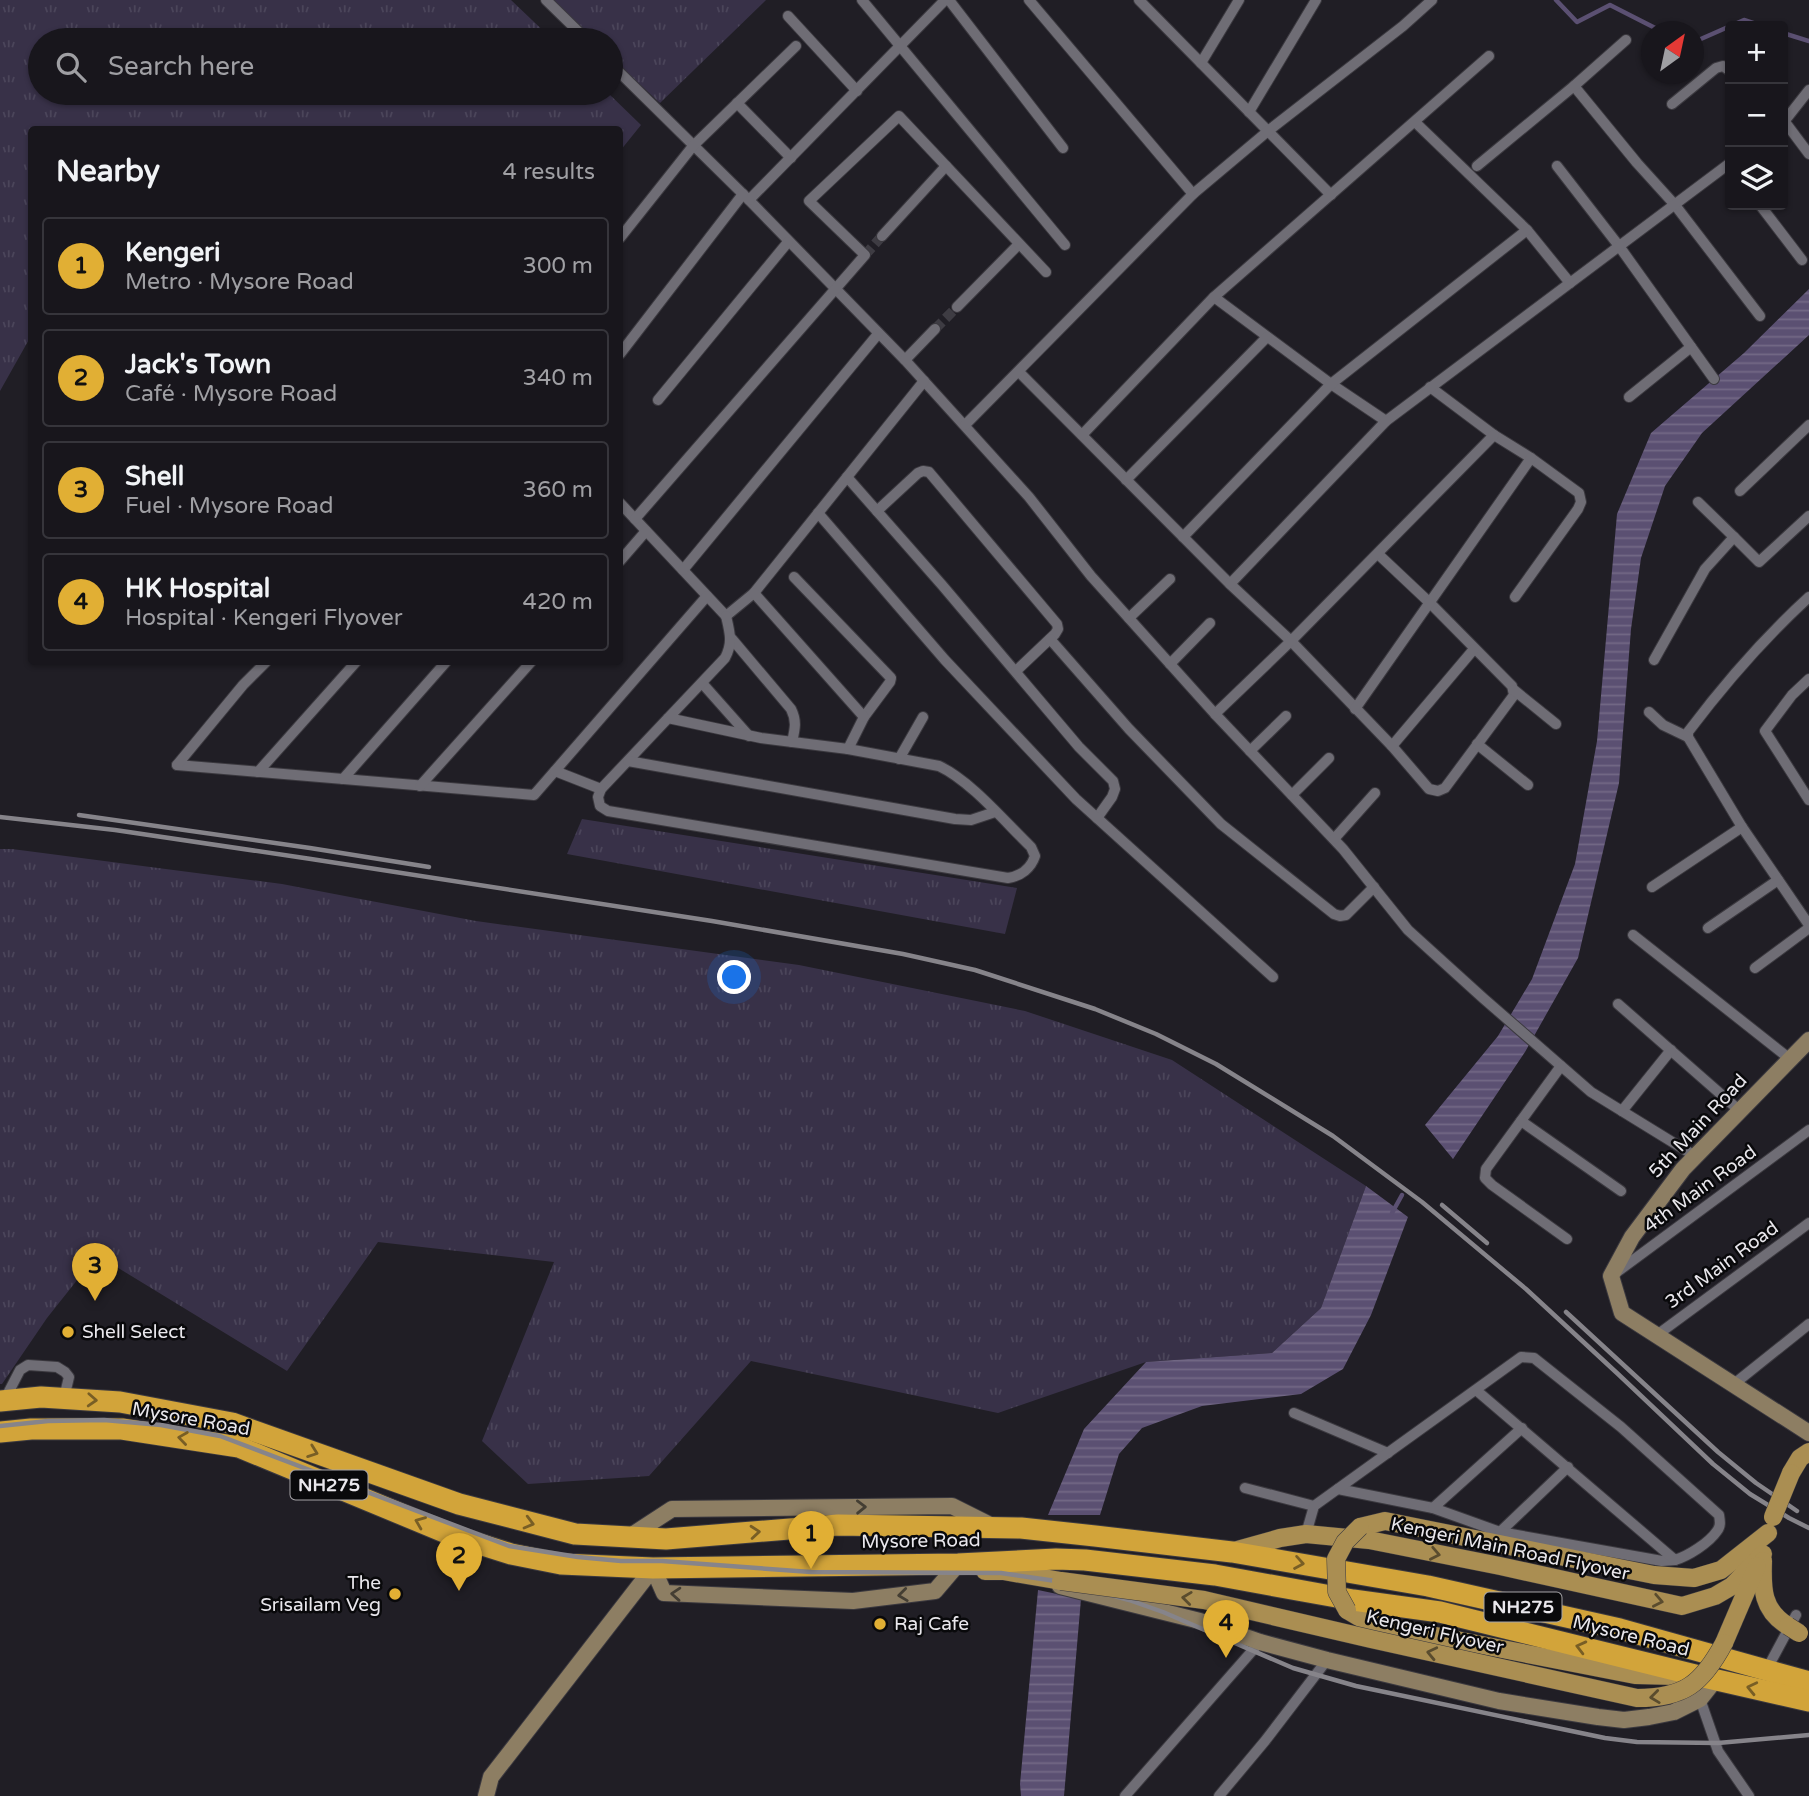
<!DOCTYPE html>
<meta charset="utf-8">
<style>
:root{--surface:#18161c;--page:#252329;--text:#f1f3f6;--muted:#9f9fa3;--line:#36353b;--accent:#e1af34}
body{margin:0;font-family:"Varela Round",sans-serif;background:var(--page);color:var(--text)}
.controls{position:absolute;right:21px;top:21px;display:grid;overflow:hidden;border-radius:7px;box-shadow:0 2px 5px #0004}
.controls button{width:63px;height:63px;display:grid;place-items:center;padding:0;border:0;border-bottom:2px solid var(--line);background:var(--surface);color:var(--text);font:35px sans-serif}
.compass{position:absolute;left:1641px;top:21px;width:63px;height:63px;border-radius:50%;background:var(--surface);box-shadow:0 2px 5px #0004;rotate:33deg}
.you{position:absolute;left:735px;top:978px;width:24px;height:24px;margin:-18px;border:5px solid #fff;border-radius:50%;background:#1a73e8;box-shadow:0 0 0 10px #1a73e833}
.badge{display:grid;place-items:center;width:46px;height:46px;border-radius:50%;background:var(--accent);color:#111;font-size:23px;font-weight:700}
.pin{position:absolute;translate:-50% -58px;filter:drop-shadow(0 2px 4px #0008)}
.pin::after{content:'';position:absolute;top:37px;width:24px;height:21px;background:inherit;clip-path:polygon(0 0,100% 0,50% 100%)}
.list{margin:0;padding:0;list-style:none}
h2{display:flex;justify-content:space-between;align-items:center;height:91px;margin:0;padding:0 28px;font-size:30px}
h2 small{font-size:23px;font-weight:400;color:var(--muted)}
.list li{display:grid;grid-template-columns:46px 1fr auto;gap:21px;align-items:center;box-sizing:border-box;height:98px;margin:0 14px 14px;padding:0 14px;border:2px solid var(--line);border-radius:7px}
.list b{display:block;font-size:26px;white-space:nowrap}
.list p{margin:0;font-size:23px;white-space:nowrap;color:var(--muted)}
.list em{font-size:23px;font-style:normal;color:var(--muted)}
.icon{flex:none;width:38px;height:38px;fill:none;stroke:currentColor;stroke-width:2;stroke-linecap:round;stroke-linejoin:round}
.map{position:relative;flex:none;width:1809px;height:1796px;overflow:hidden}
.search{position:absolute;background:var(--surface);box-shadow:0 2px 5px #0004;left:28px;top:28px;width:595px;height:77px;display:flex;align-items:center;gap:18px;box-sizing:border-box;padding:0 24px;border-radius:38px;color:var(--muted);font-size:26px}
.panel{position:absolute;background:var(--surface);box-shadow:0 2px 5px #0004;left:28px;top:126px;width:595px;height:539px;border-radius:7px}
.map>svg:first-child{display:block}
.grass{fill:url(#grass-tufts)}
.water{fill:url(#water-rules)}
.lines{fill:none;stroke-linecap:round;stroke-linejoin:round}
.stream{stroke:#5b5072;stroke-width:4.5}
.street-tunnel{stroke:#3e3c43;stroke-width:10;stroke-dasharray:10 5;stroke-linecap:butt}
.street-casing{stroke:#3b393f;stroke-width:12}
.secondary-casing{stroke:#3b393f;stroke-width:18}
.primary-casing{stroke:#3b393f;stroke-width:19}
.highway-casing{stroke:#3b393f;stroke-width:23}
.street{stroke:#6f6d75;stroke-width:10}
.secondary{stroke:#8d7e63;stroke-width:16}
.primary{stroke:#aa8e52;stroke-width:18}
.highway{stroke:#d2a43a;stroke-width:21}
.rail{stroke:#86848a;stroke-width:4.5}
.primary-bridge-casing{stroke:#3b393f;stroke-width:19;stroke-linecap:butt}
.primary-bridge{stroke:#aa8e52;stroke-width:18}
.oneway{stroke:#785e25}
.oneway2{stroke:#443e33}
.oneway3{stroke:#5a4c2e}
.poi-dot{fill:#e1af34;stroke:#09090b;stroke-width:2.5}
.labels{text-anchor:middle;dominant-baseline:central;stroke-width:5;stroke-linejoin:round;paint-order:stroke}
.shield{fill:#09090b;stroke:#a6a4a8;stroke-width:2}
.shield-label{font-size:18px;font-weight:bold;fill:#e9e7ec}
.street-label{font-size:19px;fill:#e9e7ec;stroke:#09090b}
.poi-label{font-size:19px;fill:#e9e7ec;stroke:#09090b;text-anchor:start}
</style>
<div class="map">
<svg width="1809" height="1796" viewBox="0 0 1809 1796">
<defs>
<pattern id="grass-tufts" width="24" height="20" patternUnits="userSpaceOnUse" patternTransform="scale(1.75)"><rect width="24" height="20" fill="#383148"/><path d="M3 7l-1-3M5 7V3M7 7l1-3M15 17l-1-3M17 17v-4M19 17l1-3" fill="none" stroke="#4b455a"/></pattern>
<pattern id="water-rules" width="6" height="5" patternUnits="userSpaceOnUse" patternTransform="scale(1.75)"><rect width="6" height="5" fill="#5b5072"/><path d="M0 2.5h6" fill="none" stroke="#736986"/></pattern>
</defs>
<rect width="100%" height="100%" fill="#201e25"/>
<g class="grass">
<polygon points="0,0 511,0 553,40 40,40 40,93 608,93 641,125 620,151 620,130 32,130 31,336 0,391"/>
<polygon points="547,0 766,0 660,103 611,58 611,40 591,40"/>
<polygon points="582,819 1017,888 1005,934 567,854"/>
<polygon points="0,849 12,849 282,884 476,921 799,965 1025,1011 1172,1060 1366,1186 1321,1308 1272,1353 1146,1362 998,1413 751,1361 649,1476 528,1484 482,1441 554,1262 378,1242 287,1371 97,1255 47,1318 2,1384 0,1384"/>
</g>
<g class="water">
<polygon points="1809,289 1809,335 1702,433 1665,486 1641,558 1631,629 1619,783 1578,958 1525,1052 1453,1159 1425,1125 1498,1036 1532,979 1575,864 1597,741 1617,514 1651,433 1744,353"/>
<polygon points="1366,1186 1408,1217 1371,1315 1343,1369 1301,1394 1202,1406 1142,1428 1119,1454 1100,1515 1048,1515 1084,1429 1146,1362 1272,1353 1321,1308"/>
<polygon points="1038,1590 1081,1599 1064,1796 1021,1796 1020,1784"/>
</g>
<g class="lines">
<g class="stream">
<polyline points="1556,0 1577,22 1610,5 1663,32"/>
<polyline points="1783,33 1809,41"/>
<polyline points="1694,42 1744,20 1762,26"/>
<polyline points="1392,1213 1402,1195"/>
</g>
<g class="street-tunnel">
<polyline points="865,255 882,236"/>
<polyline points="935,329 957,307"/>
</g>
<g class="street-casing">
<g id="street">
<polyline points="546,0 587,40"/>
<polyline points="862,0 1065,245"/>
<polyline points="949,0 1063,148"/>
<polyline points="1029,0 1193,194"/>
<polyline points="1139,0 1331,195"/>
<polyline points="788,16 857,91"/>
<polyline points="1201,63 1239,0"/>
<polyline points="611,64 749,200 905,360 1029,497 1091,576 1215,714 1343,849 1408,930 1483,998 1591,1092 1695,1156"/>
<polyline points="1574,86 1637,163 1675,205 1760,316"/>
<polyline points="737,103 791,158"/>
<polyline points="1672,104 1716,68 1723,66 1730,71"/>
<polyline points="1249,112 1316,0"/>
<polyline points="1415,122 1527,230 1570,283"/>
<polyline points="1785,122 1809,154"/>
<polyline points="1783,123 1809,90"/>
<polyline points="1477,166 1574,86 1626,40"/>
<polyline points="1557,166 1619,246 1714,379"/>
<polyline points="749,200 945,0"/>
<polyline points="1760,205 1802,260"/>
<polyline points="882,236 946,166"/>
<polyline points="620,238 693,146 796,46"/>
<polyline points="1214,297 1331,384 1386,421"/>
<polyline points="957,307 1019,244"/>
<polyline points="620,354 743,194"/>
<polyline points="905,360 935,329"/>
<polyline points="1019,372 1230,584 1291,641 1392,746 1429,789 1438,791 1445,788 1514,695 1512,686 1430,603 1378,554"/>
<polyline points="1430,387 1494,435 1531,458 1579,493 1581,502 1578,509 1515,597"/>
<polyline points="1629,397 1691,347"/>
<polyline points="658,400 788,242"/>
<polyline points="965,425 1193,194 1268,131 1403,26 1432,0"/>
<polyline points="1082,435 1214,297 1489,56"/>
<polyline points="847,477 942,585 1079,747 1113,781 1115,789 1112,797 1097,818"/>
<polyline points="1126,480 1267,337"/>
<polyline points="1740,491 1809,425"/>
<polyline points="1698,502 1734,537"/>
<polyline points="620,503 726,616 754,593 924,381"/>
<polyline points="877,511 918,473 923,471 929,472 1057,624 1058,629 1055,634 1016,671"/>
<polyline points="818,513 945,660 1076,799 1273,977"/>
<polyline points="635,519 865,255 809,201 899,116 1046,272"/>
<polyline points="1183,537 1331,384 1527,230"/>
<polyline points="620,561 646,531"/>
<polyline points="683,570 878,334"/>
<polyline points="794,577 891,678 890,682 864,717 848,749"/>
<polyline points="1230,584 1386,421 1730,163"/>
<polyline points="754,593 864,717"/>
<path d="M1809,597c-45,41 -84,86 -121,135v5l54,90 67,98"/>
<polyline points="1129,618 1170,579"/>
<path d="M732,639l59,70c6,12 4,20 1,33"/>
<polyline points="1050,639 1129,729 1221,824 1334,914 1340,916 1346,915 1374,887"/>
<polyline points="1654,660 1705,569 1734,537 1759,562 1809,516"/>
<polyline points="1170,664 1210,623"/>
<polyline points="1809,679 1792,695 1765,731 1809,800"/>
<polyline points="702,683 749,736"/>
<polyline points="1514,690 1556,724"/>
<polyline points="1355,709 1531,458"/>
<polyline points="1649,712 1663,725 1688,737"/>
<polyline points="1215,714 1291,641 1494,435"/>
<path d="M668,718l93,20 87,11 91,17c32,15 66,56 92,81l4,9c-4,12 -14,20 -27,22l-400,-67 -8,-5 -2,-9 3,-8 124,-131c8,-15 5,-25 1,-42"/>
<polyline points="1477,744 1528,785"/>
<polyline points="1392,746 1474,649"/>
<polyline points="1250,751 1286,716"/>
<polyline points="899,759 923,717"/>
<polyline points="628,761 955,819 971,820 995,812"/>
<polyline points="177,765 534,795 707,596"/>
<polyline points="177,765 243,685 266,662"/>
<polyline points="555,771 601,789"/>
<polyline points="258,772 356,662"/>
<polyline points="343,779 446,662"/>
<polyline points="420,786 531,662"/>
<polyline points="1292,795 1329,758"/>
<polyline points="1334,839 1375,793"/>
<polyline points="1652,887 1742,827"/>
<polyline points="1708,928 1778,880"/>
<polyline points="1633,935 1790,1059"/>
<polyline points="1755,968 1809,928"/>
<polyline points="1618,1004 1740,1111"/>
<polyline points="1561,1066 1486,1169 1485,1178 1492,1185 1567,1239"/>
<polyline points="1622,1111 1671,1050"/>
<polyline points="1521,1121 1621,1191"/>
<polyline points="1617,1272 1809,1130"/>
<polyline points="1657,1335 1809,1223"/>
<polyline points="1734,1384 1809,1324"/>
<polyline points="4,1401 20,1370 28,1365 57,1367 65,1372 69,1377 64,1398"/>
<polyline points="1294,1413 1388,1453"/>
<polyline points="1245,1488 1314,1506"/>
<polyline points="1338,1489 1433,1508 1500,1532 1568,1467"/>
<polyline points="1433,1508 1522,1428"/>
<polyline points="1500,1532 1662,1561 1675,1560"/>
<path d="M1306,1534l8,-28 207,-149 13,1 87,69 98,88c1,6 2,11 -2,16 -8,12 -29,25 -42,29l-199,-170"/>
<polyline points="1767,1669 1796,1615"/>
<polyline points="1700,1699 1718,1751 1749,1796"/>
<polyline points="1125,1796 1260,1642"/>
<polyline points="1219,1796 1265,1741 1327,1660"/>
</g>
</g>
<g class="secondary-casing">
<g id="secondary">
<polyline points="1809,1040 1683,1169 1632,1237 1611,1276 1622,1313 1809,1433"/>
<polyline points="629,1537 672,1509 952,1506 992,1526"/>
<polyline points="1060,1586 1200,1621 1260,1642 1327,1660 1499,1701 1598,1717 1624,1720 1649,1717 1674,1712 1700,1699 1715,1680"/>
<polyline points="486,1796 491,1777 653,1568 664,1593 853,1601 935,1591 958,1564"/>
</g>
</g>
<g class="primary-casing">
<g id="primary">
<polyline points="1791,1473 1800,1458 1809,1452"/>
<polyline points="1360,1527 1385,1521 1654,1575 1694,1578 1721,1570 1768,1533"/>
<polyline points="1234,1551 1280,1538 1306,1534 1369,1540 1500,1566 1682,1606 1715,1596 1732,1586 1763,1554"/>
<path d="M1763,1561c-1,28 -1,49 25,65"/>
<polyline points="985,1571 1003,1571 1061,1581"/>
<polyline points="1347,1610 1369,1623 1635,1675 1677,1676"/>
<polyline points="1724,1643 1757,1566"/>
</g>
</g>
<g class="highway-casing">
<g id="highway">
<polyline points="0,1401 41,1397 120,1402 232,1423 459,1504 575,1534 666,1539 838,1525 1021,1528 1095,1536 1232,1552 1428,1586 1620,1629 1809,1682"/>
<polyline points="0,1432 31,1429 122,1429 239,1447 454,1536 511,1554 561,1564 653,1568 958,1564 1056,1559 1085,1560 1215,1575 1353,1600 1440,1612 1695,1675 1809,1701"/>
</g>
</g>
<use href="#street" class="street"/>
<use href="#secondary" class="secondary"/>
<use href="#primary" class="primary"/>
<use href="#highway" class="highway"/>
<g class="rail">
<polyline points="79,815 310,848 429,867"/>
<polyline points="0,817 115,830 311,859 712,921 903,954 975,970 1095,1009 1156,1034 1216,1064 1333,1136 1422,1202 1526,1289 1618,1374 1713,1464 1750,1494 1789,1518 1809,1528"/>
<polyline points="1442,1205 1487,1243"/>
<polyline points="1566,1312 1718,1452 1756,1483 1797,1511"/>
<polyline points="0,1426 48,1421 104,1420 161,1425 220,1436 509,1546 578,1557 621,1561 662,1561 811,1572 1001,1573 1063,1582 1129,1600 1163,1612 1293,1668 1356,1686 1605,1738 1637,1742 1718,1743 1809,1735"/>
</g>
<g class="primary-bridge-casing">
<g id="primary-bridge">
<polyline points="1773,1517 1791,1473"/>
<path d="M1061,1581l143,19 167,39 266,59c47,0 65,-14 87,-55"/>
<polyline points="1347,1610 1337,1592 1336,1559 1345,1542 1360,1527"/>
<polyline points="1788,1626 1799,1633"/>
</g>
</g>
<use href="#primary-bridge" class="primary-bridge"/>
</g>
<defs><path id="oneway-chevron" d="M-2-3.5L2.5 0L-2 3.5" fill="none" stroke-width="1.6" stroke-linecap="round" stroke-linejoin="round" transform="scale(1.75)"/></defs>
<g class="oneway">
<use href="#oneway-chevron" transform="translate(92 1400) rotate(3)"/>
<use href="#oneway-chevron" transform="translate(183 1438) rotate(-172)"/>
<use href="#oneway-chevron" transform="translate(313 1452) rotate(20)"/>
<use href="#oneway-chevron" transform="translate(420 1522) rotate(-158)"/>
<use href="#oneway-chevron" transform="translate(529 1523) rotate(15)"/>
<use href="#oneway-chevron" transform="translate(755 1532) rotate(-5)"/>
<use href="#oneway-chevron" transform="translate(1299 1563) rotate(10)"/>
<use href="#oneway-chevron" transform="translate(1581 1647) rotate(-166)"/>
<use href="#oneway-chevron" transform="translate(1752 1688) rotate(-167)"/>
</g>
<g class="oneway2">
<use href="#oneway-chevron" transform="translate(861 1507) rotate(-1)"/>
<use href="#oneway-chevron" transform="translate(676 1594) rotate(-176)"/>
<use href="#oneway-chevron" transform="translate(903 1595) rotate(173)"/>
</g>
<g class="oneway3">
<use href="#oneway-chevron" transform="translate(1435 1554) rotate(11)"/>
<use href="#oneway-chevron" transform="translate(1187 1598) rotate(-173)"/>
<use href="#oneway-chevron" transform="translate(1658 1601) rotate(11)"/>
<use href="#oneway-chevron" transform="translate(1432 1653) rotate(-167)"/>
<use href="#oneway-chevron" transform="translate(1655 1697) rotate(173)"/>
</g>
<g class="poi-dot">
<circle cx="68" cy="1332" r="7"/>
<circle cx="395" cy="1594" r="7"/>
<circle cx="880" cy="1624" r="7"/>
</g>
<g class="labels">
<g class="shield">
<rect x="290.5" y="1470.5" width="77" height="29" rx="5"/>
<rect x="1484.5" y="1592.5" width="77" height="29" rx="5"/>
</g>
<g class="shield-label">
<text x="329" y="1485">NH275</text>
<text x="1523" y="1607">NH275</text>
</g>
<g class="street-label">
<text transform="translate(1698 1126) rotate(-47)">5th Main Road</text>
<text transform="translate(1700 1189) rotate(-36)">4th Main Road</text>
<text transform="translate(1722 1265) rotate(-36)">3rd Main Road</text>
<text transform="translate(191 1419) rotate(10)">Mysore Road</text>
<text transform="translate(921 1541) rotate(-1)">Mysore Road</text>
<text transform="translate(1510 1549) rotate(12)">Kengeri Main Road Flyover</text>
<text transform="translate(1435 1632) rotate(13)">Kengeri Flyover</text>
<text transform="translate(1631 1636) rotate(14)">Mysore Road</text>
</g>
<g class="poi-label">
<text x="82" y="1332">Shell Select</text>
<text x="381" y="1583" text-anchor="end">The<tspan x="381" dy="22">Srisailam Veg</tspan></text>
<text x="894" y="1624">Raj Cafe</text>
</g>
</g>
</svg>
<div class="controls">
<button>+</button>
<button>−</button>
<button><svg class="icon" aria-label="layers" viewBox="0 0 24 24"><path d="M12 4l9 5-9 5-9-5zM3 14l9 5 9-5"/></svg></button>
</div>
<svg class="compass" viewBox="-18 -18 36 36"><path d="M0-13l5 13h-10z" fill="#e53935"/><path d="M0 13l5-13h-10z" fill="#9f9fa3"/></svg>
<div class="you"></div>
<div class="pin badge" style="left:811px;top:1569px">1</div>
<div class="pin badge" style="left:459px;top:1591px">2</div>
<div class="pin badge" style="left:95px;top:1301px">3</div>
<div class="pin badge" style="left:1226px;top:1658px">4</div>
<div class="search"><svg class="icon" aria-label="search" viewBox="0 0 24 24"><circle cx="10" cy="10" r="6"/><path d="M15 15l6 6"/></svg>Search here</div>
<section class="panel">
<h2>Nearby<small>4 results</small></h2>
<ul class="list">
<li><span class="badge">1</span><div><b>Kengeri</b><p>Metro · Mysore Road</p></div><em>300 m</em></li>
<li><span class="badge">2</span><div><b>Jack's Town</b><p>Café · Mysore Road</p></div><em>340 m</em></li>
<li><span class="badge">3</span><div><b>Shell</b><p>Fuel · Mysore Road</p></div><em>360 m</em></li>
<li><span class="badge">4</span><div><b>HK Hospital</b><p>Hospital · Kengeri Flyover</p></div><em>420 m</em></li>
</ul>
</section>
</div>
